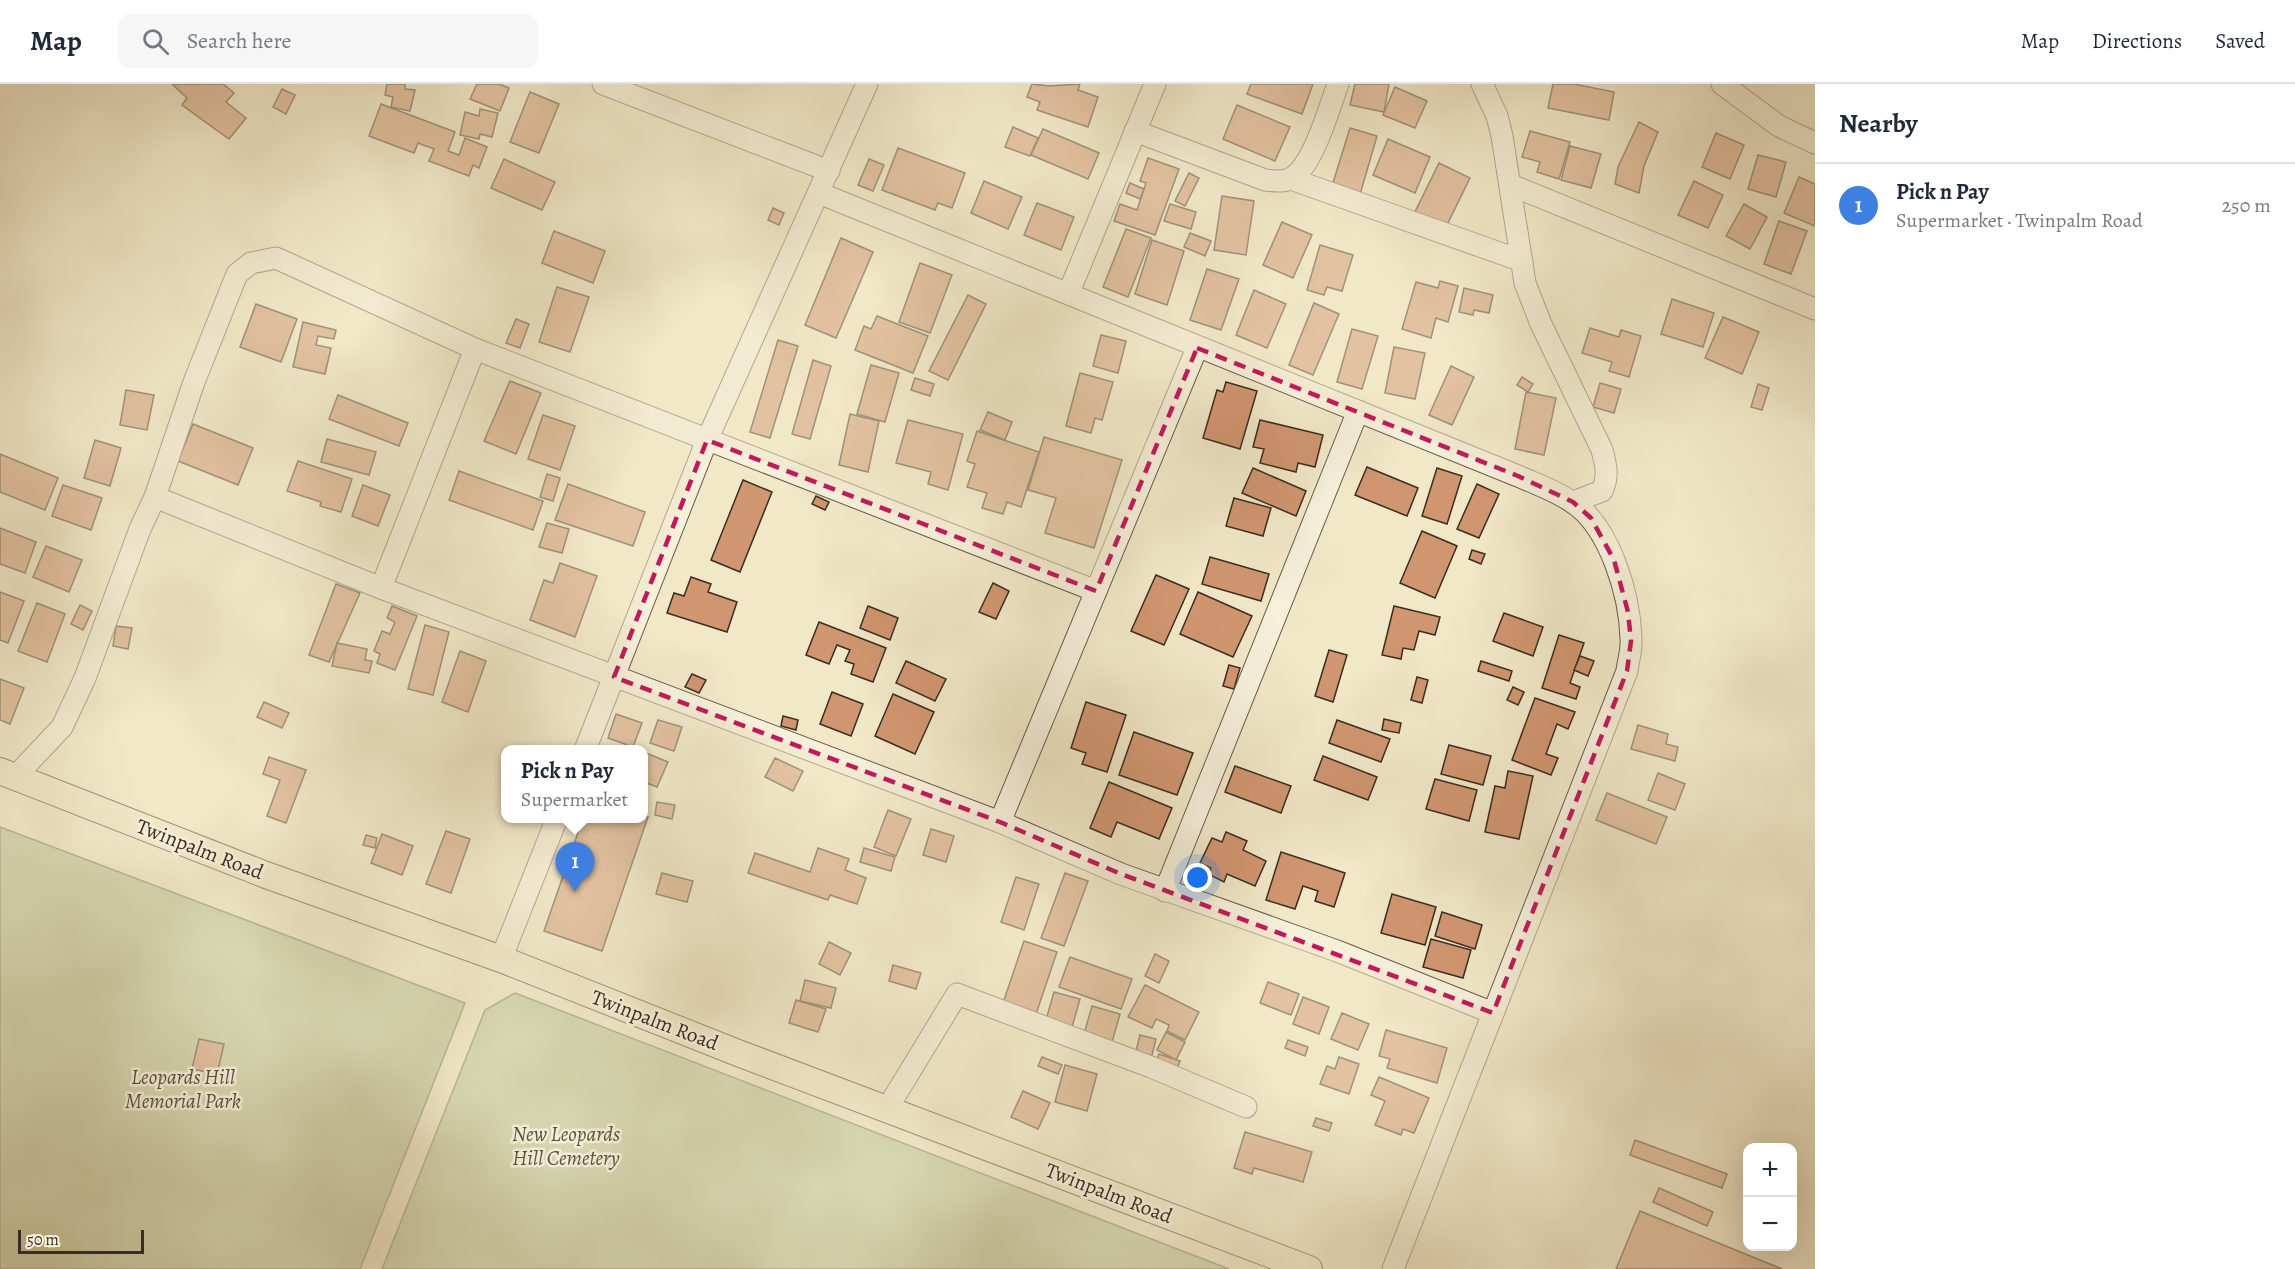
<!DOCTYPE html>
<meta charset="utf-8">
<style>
:root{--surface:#fff;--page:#f6f6f7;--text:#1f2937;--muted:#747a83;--line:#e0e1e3;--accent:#0b8043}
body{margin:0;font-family:Alegreya,serif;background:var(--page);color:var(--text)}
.controls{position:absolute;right:18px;bottom:18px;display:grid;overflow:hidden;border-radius:12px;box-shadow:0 6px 24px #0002}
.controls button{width:54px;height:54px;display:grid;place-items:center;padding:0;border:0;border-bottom:2px solid var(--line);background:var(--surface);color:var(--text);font:30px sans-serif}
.scale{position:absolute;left:18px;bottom:15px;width:126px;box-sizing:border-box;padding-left:6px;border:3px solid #3b2d21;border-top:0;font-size:16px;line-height:21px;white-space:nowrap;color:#3b2d21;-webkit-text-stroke:4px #f6f0db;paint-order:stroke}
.you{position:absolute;left:1198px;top:794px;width:21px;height:21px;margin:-15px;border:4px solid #fff;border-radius:50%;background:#1a73e8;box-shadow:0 0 0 9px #1a73e833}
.badge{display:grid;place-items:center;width:39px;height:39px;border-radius:50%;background:var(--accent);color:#fff;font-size:20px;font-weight:700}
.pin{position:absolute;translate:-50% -50px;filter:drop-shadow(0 2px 3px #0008)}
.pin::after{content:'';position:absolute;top:32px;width:21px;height:18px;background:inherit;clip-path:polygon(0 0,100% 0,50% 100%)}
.popup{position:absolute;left:501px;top:661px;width:147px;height:78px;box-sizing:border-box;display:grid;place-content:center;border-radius:12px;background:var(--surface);filter:drop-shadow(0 2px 4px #0005);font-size:20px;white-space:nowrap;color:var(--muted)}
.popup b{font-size:22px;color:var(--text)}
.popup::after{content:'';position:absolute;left:50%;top:100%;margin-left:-12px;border:12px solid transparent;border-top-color:var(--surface)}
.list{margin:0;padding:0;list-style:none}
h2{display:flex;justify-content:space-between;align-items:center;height:78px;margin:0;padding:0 24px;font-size:26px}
h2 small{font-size:20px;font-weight:400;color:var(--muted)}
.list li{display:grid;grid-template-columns:39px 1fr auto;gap:18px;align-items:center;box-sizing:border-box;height:84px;padding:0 24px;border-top:2px solid var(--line)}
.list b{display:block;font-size:22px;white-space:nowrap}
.list p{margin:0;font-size:20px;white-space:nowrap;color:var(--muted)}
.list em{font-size:20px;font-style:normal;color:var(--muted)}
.icon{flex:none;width:33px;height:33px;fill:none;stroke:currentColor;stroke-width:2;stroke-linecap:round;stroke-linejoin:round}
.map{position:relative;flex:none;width:1815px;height:1185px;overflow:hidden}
header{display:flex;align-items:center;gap:36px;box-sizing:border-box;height:84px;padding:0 30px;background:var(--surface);border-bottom:2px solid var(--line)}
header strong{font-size:28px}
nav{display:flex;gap:33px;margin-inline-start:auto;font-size:21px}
.search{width:420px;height:54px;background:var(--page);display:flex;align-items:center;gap:15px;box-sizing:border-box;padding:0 21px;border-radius:12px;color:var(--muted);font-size:22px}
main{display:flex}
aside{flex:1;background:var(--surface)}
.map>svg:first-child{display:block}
.green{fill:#b8c697;stroke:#7a7a5c;stroke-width:1.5}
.building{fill:#d09670;stroke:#3b2d21;stroke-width:1.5}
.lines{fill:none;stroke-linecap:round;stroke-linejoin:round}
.minor-casing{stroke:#685c4b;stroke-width:23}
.major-casing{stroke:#3b2d21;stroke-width:28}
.minor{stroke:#f6f0db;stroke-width:21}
.major{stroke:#f1e8c8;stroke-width:26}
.marked{fill:none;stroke:#c2185b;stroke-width:4.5;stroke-dasharray:12 8;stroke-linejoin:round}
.labels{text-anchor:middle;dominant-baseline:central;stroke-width:5;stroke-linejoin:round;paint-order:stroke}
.street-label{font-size:21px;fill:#3b2d21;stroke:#f6f0db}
.park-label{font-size:21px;font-style:italic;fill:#5a533e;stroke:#f6f0db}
</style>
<header>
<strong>Map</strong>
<div class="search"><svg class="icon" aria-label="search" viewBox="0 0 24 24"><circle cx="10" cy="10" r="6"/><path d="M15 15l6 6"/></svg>Search here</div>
<nav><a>Map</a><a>Directions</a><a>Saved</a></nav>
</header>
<main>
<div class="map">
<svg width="1815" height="1185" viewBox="0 0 1815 1185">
<rect width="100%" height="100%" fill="#f1e8c8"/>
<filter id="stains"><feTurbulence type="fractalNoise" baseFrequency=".00333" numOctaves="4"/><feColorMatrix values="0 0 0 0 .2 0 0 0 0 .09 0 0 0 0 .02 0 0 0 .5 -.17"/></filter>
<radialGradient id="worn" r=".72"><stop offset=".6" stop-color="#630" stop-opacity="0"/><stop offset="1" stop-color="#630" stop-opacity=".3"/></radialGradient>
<g class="green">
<polygon points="0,743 465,919 360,1185 0,1185"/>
<polygon points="515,909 1229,1185 382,1185 485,926"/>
</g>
<g class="building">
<polygon points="172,0 223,0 234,9 226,18 246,34 229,55 182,21 187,14"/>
<polygon points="387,0 405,0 405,5 415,6 410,27 391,23 393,13 385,11"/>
<polygon points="477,0 499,0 509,4 500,27 470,15"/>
<polygon points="1032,0 1049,2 1080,0 1078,6 1098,13 1088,43 1037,26 1040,18 1027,13"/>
<polygon points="1251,0 1313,0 1302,30 1247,10"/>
<polygon points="1355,0 1389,0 1384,28 1350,21"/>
<polygon points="1553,0 1574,0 1614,8 1609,36 1548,24"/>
<polygon points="1395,3 1427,17 1415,44 1383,31"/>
<polygon points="282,5 295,11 286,30 273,23"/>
<polygon points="530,8 559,20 539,69 510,58"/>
<polygon points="381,20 455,48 448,67 459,71 465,54 487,63 479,84 473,81 469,92 429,77 434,65 418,59 414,69 369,52"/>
<polygon points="1237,21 1290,43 1275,77 1223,55"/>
<polygon points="480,25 498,29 492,53 480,50 479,55 460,51 465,28 479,32"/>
<polygon points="1639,38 1658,48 1644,82 1639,109 1615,100 1618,83"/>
<polygon points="1013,43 1038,54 1030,72 1005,63"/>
<polygon points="1350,44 1377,52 1359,114 1331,105"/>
<polygon points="1043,45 1099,69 1088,95 1031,71"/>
<polygon points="1530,47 1570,58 1559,95 1537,88 1540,78 1522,73"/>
<polygon points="1716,49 1744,61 1730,95 1702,83"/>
<polygon points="1388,55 1430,73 1415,109 1373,91"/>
<polygon points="1570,62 1601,70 1591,104 1561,96"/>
<polygon points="898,64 965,89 952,124 938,119 935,126 882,106"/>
<polygon points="1758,71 1786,78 1776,113 1748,105"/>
<polygon points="1148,74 1179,85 1155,151 1114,137 1120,120 1137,126 1146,99 1140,97"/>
<polygon points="504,75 555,98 542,126 491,104"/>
<polygon points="869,75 884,81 873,107 858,101"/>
<polygon points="1439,79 1470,94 1445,145 1414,130"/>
<polygon points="1189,89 1199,94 1185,122 1175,117"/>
<polygon points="1799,93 1815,100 1815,142 1784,129"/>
<polygon points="984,97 1022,113 1008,145 971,129"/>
<polygon points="1694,97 1723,111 1708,144 1678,131"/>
<polygon points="1130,99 1144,105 1140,115 1126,109"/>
<polygon points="1222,112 1254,117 1246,171 1214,166"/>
<polygon points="1037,119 1074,133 1061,166 1024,151"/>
<polygon points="1170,120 1196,128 1191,145 1164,137"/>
<polygon points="1744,120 1767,133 1750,165 1726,152"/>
<polygon points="773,124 784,129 779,141 768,136"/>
<polygon points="1779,137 1807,147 1791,190 1764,180"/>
<polygon points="1282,138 1312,151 1293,194 1263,181"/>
<polygon points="1126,145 1151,154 1128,213 1103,203"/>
<polygon points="554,147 605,167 593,199 542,179"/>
<polygon points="1190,149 1211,157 1205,172 1184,163"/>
<polygon points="841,154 873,168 836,254 805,241"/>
<polygon points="1152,156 1184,167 1167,221 1135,210"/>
<polygon points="1320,161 1353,171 1342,207 1327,203 1324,211 1307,206"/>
<polygon points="920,179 952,191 930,249 899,238"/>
<polygon points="1207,185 1239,195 1221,246 1190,236"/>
<polygon points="1440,197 1458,202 1448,238 1436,234 1431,254 1402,245 1416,198 1438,204"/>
<polygon points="557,203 589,213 570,268 539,258"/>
<polygon points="1464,204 1493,211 1489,229 1474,226 1473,231 1459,228"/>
<polygon points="1254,206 1286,220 1267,264 1236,251"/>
<polygon points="968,211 986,220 948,296 929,287"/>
<polygon points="1672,215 1714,229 1703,263 1661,250"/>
<polygon points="1314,219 1339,230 1313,291 1289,281"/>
<polygon points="256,220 297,235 281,278 240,263"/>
<polygon points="877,232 928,252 913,289 855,266 864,242 871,245"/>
<polygon points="1723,233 1759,248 1742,290 1705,274"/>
<polygon points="516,235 529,240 520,264 506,259"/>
<polygon points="303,238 336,246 334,255 318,252 316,261 331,264 325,290 293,283"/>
<polygon points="1590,244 1619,253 1621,246 1641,252 1629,293 1609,287 1612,278 1582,269"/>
<polygon points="1352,245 1378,252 1362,305 1337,298"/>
<polygon points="1101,251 1126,257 1118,289 1093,282"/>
<polygon points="778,256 798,262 770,354 750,348"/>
<polygon points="1394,263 1425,269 1415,315 1385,309"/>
<polygon points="813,276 831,282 810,355 792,350"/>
<polygon points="871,281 899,289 885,338 857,330"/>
<polygon points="1451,282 1474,293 1452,341 1429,331"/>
<polygon points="1080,289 1113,298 1102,336 1095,334 1091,349 1066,342"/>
<polygon points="1522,293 1533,300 1528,308 1517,301"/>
<polygon points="915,294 934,300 930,312 911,306"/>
<polygon points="510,297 541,309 516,370 484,357"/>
<polygon points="1226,298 1257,307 1240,365 1203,354 1217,306 1223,308"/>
<polygon points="1600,299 1621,305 1614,329 1593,323"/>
<polygon points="1758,300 1769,304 1762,326 1751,323"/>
<polygon points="126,306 154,311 147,346 120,341"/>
<polygon points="1526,308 1556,314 1544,371 1515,365"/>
<polygon points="338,311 408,339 399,362 329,335"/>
<polygon points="988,328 1012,338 1005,356 980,346"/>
<polygon points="850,330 879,337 868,388 839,381"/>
<polygon points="543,331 575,342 560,386 528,375"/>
<polygon points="908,336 963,350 948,406 928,400 931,388 896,379"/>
<polygon points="1260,336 1323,351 1315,383 1298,379 1296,388 1260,379 1264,365 1253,363"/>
<polygon points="193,340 253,364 238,401 178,377"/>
<polygon points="977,347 1039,368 1021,423 1007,418 1003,430 982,424 987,409 967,403 975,380 967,377"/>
<polygon points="1044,353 1122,376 1094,464 1045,449 1056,414 1028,406"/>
<polygon points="327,355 376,368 369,391 321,378"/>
<polygon points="95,356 121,364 110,402 84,394"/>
<polygon points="0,370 58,394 45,426 0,408"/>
<polygon points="298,377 352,395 341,428 320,422 321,418 287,407"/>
<polygon points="1367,383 1418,404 1407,432 1355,411"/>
<polygon points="1253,384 1306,407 1296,432 1242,409"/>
<polygon points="1437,384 1462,392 1447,440 1422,432"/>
<polygon points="459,387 543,417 533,446 449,416"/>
<polygon points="547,390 560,394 553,417 540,413"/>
<polygon points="743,396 772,408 740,488 711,476"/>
<polygon points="568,400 645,428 633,462 555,436"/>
<polygon points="1477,400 1499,410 1479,454 1457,445"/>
<polygon points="63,401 102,414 91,446 52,432"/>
<polygon points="363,401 390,411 378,442 352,432"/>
<polygon points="816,412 829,418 825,426 812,420"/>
<polygon points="1234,414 1271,424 1263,452 1226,442"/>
<polygon points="547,439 569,445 562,469 539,463"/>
<polygon points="0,444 36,458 25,489 0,480"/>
<polygon points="1422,447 1457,462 1435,514 1400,499"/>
<polygon points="46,462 82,476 69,508 33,493"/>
<polygon points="1472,466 1485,470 1481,480 1469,475"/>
<polygon points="1210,473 1269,490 1261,517 1202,500"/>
<polygon points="560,479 597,492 575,553 530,536 544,496 553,499"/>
<polygon points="1156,491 1189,505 1164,561 1131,547"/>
<polygon points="691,493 711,500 708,508 737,518 727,548 667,529 674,509 684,512"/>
<polygon points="993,499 1009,507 996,535 979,528"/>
<polygon points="336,500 360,509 329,578 309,571"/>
<polygon points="0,508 24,517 8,559 0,556"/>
<polygon points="1198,508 1252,532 1233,573 1180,550"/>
<polygon points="37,519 65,530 47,578 18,567"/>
<polygon points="80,521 92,527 83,546 71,540"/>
<polygon points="392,522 417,532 395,586 377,579 380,570 374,567 382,547 390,550 395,538 387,534"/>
<polygon points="868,522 898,534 890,556 860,544"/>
<polygon points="1394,522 1440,533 1435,551 1419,547 1414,566 1403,564 1401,575 1382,571"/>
<polygon points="1504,529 1543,543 1533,572 1493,557"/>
<polygon points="819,538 886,564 873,598 851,590 854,580 845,577 850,566 837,561 829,580 806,571"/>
<polygon points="425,541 449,548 433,611 408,605"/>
<polygon points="116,542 132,544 128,565 113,562"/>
<polygon points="1559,551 1584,559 1570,599 1580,603 1576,615 1542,604"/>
<polygon points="337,559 367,565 365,576 372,577 369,589 332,582"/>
<polygon points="1329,566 1347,571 1333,618 1315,612"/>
<polygon points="460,567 486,577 468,628 442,618"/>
<polygon points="1580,572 1594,577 1588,592 1574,586"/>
<polygon points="906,577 946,595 935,617 896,599"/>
<polygon points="1481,577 1512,587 1509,597 1478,587"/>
<polygon points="1229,581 1240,584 1234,605 1223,602"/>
<polygon points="692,590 706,596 699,609 685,603"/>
<polygon points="1417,593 1428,596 1422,619 1411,616"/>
<polygon points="0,595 24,604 10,640 0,636"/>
<polygon points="1513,603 1524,608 1518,621 1507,616"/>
<polygon points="832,608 863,620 851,652 820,640"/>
<polygon points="893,610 934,628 915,670 875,652"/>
<polygon points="1535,614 1575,628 1568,645 1557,640 1546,670 1558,674 1551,691 1512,676"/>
<polygon points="264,618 289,629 282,644 257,633"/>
<polygon points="1086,618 1126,631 1107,688 1082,680 1086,669 1071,664"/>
<polygon points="616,630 642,639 633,663 608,654"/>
<polygon points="783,632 798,636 796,646 781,642"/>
<polygon points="1384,635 1401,639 1399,649 1382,646"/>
<polygon points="658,636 682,643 674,667 650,659"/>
<polygon points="1337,636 1390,655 1381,678 1329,659"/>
<polygon points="1638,641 1668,650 1666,660 1678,663 1675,677 1631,665"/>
<polygon points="1134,648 1193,669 1177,711 1119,691"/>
<polygon points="1449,661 1491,672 1483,701 1441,690"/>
<polygon points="646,669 668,678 657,703 644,698"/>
<polygon points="1323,672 1377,693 1368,716 1314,696"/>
<polygon points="269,673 306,686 286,739 267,732 280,696 263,690"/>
<polygon points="775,674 803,687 793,707 765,693"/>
<polygon points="1235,682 1291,702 1281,729 1225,708"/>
<polygon points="1508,687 1533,692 1519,755 1485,748 1495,702 1505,704"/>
<polygon points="1658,689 1685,700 1675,726 1648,716"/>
<polygon points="1435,695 1477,706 1469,737 1426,725"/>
<polygon points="1109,698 1172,724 1159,755 1117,738 1111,753 1090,744"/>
<polygon points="1607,709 1667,733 1656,760 1596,736"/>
<polygon points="657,718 675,721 672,735 655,731"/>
<polygon points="888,726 911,735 896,772 874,763"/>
<polygon points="644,731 648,733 602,867 544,847 583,734 644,734"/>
<polygon points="931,745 954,752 946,778 923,771"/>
<polygon points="446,747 470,755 451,809 426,800"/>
<polygon points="1226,748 1247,757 1243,766 1266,777 1255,802 1227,790 1224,798 1208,790 1211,784 1200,779 1212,754 1222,758"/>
<polygon points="382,750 413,762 402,791 371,779"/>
<polygon points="366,751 377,754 375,764 363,761"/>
<polygon points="818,764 849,775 845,786 866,794 857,820 830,811 828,816 748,789 755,769 810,788"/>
<polygon points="864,764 895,773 891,787 860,778"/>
<polygon points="1281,768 1345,789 1334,823 1315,817 1318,807 1303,802 1295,825 1266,816"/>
<polygon points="662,789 693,797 687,818 656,810"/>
<polygon points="1065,789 1088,797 1064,862 1041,854"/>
<polygon points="1016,793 1039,800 1024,846 1001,838"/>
<polygon points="1392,810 1436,823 1425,861 1381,849"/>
<polygon points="1442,828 1482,841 1475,865 1435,852"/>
<polygon points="1431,855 1471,866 1463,894 1423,883"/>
<polygon points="1024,857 1057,868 1036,930 1003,919"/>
<polygon points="829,858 851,869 840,891 819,880"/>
<polygon points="1155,870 1169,877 1159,899 1145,892"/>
<polygon points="1070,873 1132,895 1121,925 1059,903"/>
<polygon points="893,881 921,889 916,905 889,897"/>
<polygon points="805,896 836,904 831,924 800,917"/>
<polygon points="1268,898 1299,910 1291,931 1260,919"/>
<polygon points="1145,901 1199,928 1185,956 1167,947 1169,941 1156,935 1152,944 1128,933"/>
<polygon points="1054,908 1080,915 1072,943 1046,936"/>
<polygon points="1303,913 1329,923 1319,950 1293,940"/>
<polygon points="796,916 826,925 818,948 789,939"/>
<polygon points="1092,922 1120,930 1112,958 1084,950"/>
<polygon points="1342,929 1369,940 1358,966 1331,955"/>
<polygon points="1386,946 1447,964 1437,999 1387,984 1390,975 1379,972"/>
<polygon points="1166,948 1185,958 1176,976 1157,966"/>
<polygon points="1140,951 1156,955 1151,975 1135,971"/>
<polygon points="199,955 224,960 217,990 192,985"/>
<polygon points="1288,956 1308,963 1305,972 1285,964"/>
<polygon points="1159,970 1180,977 1175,990 1154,982"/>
<polygon points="1042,973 1062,981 1058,990 1038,982"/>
<polygon points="1339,973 1359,980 1349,1010 1320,1000 1327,982 1335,985"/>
<polygon points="1065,981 1097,990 1087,1027 1055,1018"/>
<polygon points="1379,993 1429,1014 1414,1049 1403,1045 1401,1051 1375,1041 1385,1017 1371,1011"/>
<polygon points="1023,1007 1050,1019 1038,1045 1011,1033"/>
<polygon points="1316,1034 1332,1039 1329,1047 1313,1042"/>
<polygon points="1245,1048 1312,1068 1303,1098 1254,1084 1252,1090 1234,1084"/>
<polygon points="1635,1056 1727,1090 1722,1104 1630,1071"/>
<polygon points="1659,1104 1713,1128 1707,1142 1653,1118"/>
<polygon points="1640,1127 1782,1185 1616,1185"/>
</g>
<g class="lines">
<g class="minor-casing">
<g id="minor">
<polyline points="603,0 829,87"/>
<path d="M1482,0l15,32 5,20 23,147 16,41 61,126c4,15 7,26 0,41l-29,11"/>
<polyline points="1722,0 1779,42 1815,59"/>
<path d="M1135,47l130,49c9,1 20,3 28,-3 21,-14 36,-69 45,-93"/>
<polyline points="1291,95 1522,177"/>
<polyline points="1511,101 1815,225"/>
<path d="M819,109l699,283c18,8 38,15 54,26 38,24 58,94 59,137 1,11 -3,22 -4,32l-234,598"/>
<polyline points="1069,208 1155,0"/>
<polyline points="155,413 194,298 237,190 251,179 276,174 475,265 1096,507"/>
<polyline points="381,504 475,265"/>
<polyline points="585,666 707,356 867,0"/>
<polyline points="15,693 62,643 85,594 140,445 155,413 381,504 1000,738 1121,790 1337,867 1493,929"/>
<polyline points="1000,738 1197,264"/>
<polyline points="1165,807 1358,327"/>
<polyline points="501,875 557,734"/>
<polyline points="887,1025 957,910 1151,983 1246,1023"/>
</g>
</g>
<g class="major-casing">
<polyline id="major" points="0,687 266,791 501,875 738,969 1309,1185"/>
</g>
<use href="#minor" class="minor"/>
<use href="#major" class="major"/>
</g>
<path d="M0 0H1815V1185H0ZM1197,264l321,128 55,26 18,16 23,42 14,52 3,29 -4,30 -134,342 -372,-139 -121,-52 -386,-145 93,-237 389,151z" fill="#f1e8c8" fill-opacity=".55" fill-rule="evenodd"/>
<path class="marked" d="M1197,264l321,128 55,26 18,16 23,42 14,52 3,29 -4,30 -134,342 -372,-139 -121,-52 -386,-145 93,-237 389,151z"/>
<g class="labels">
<g class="street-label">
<text transform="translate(200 765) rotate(21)">Twinpalm Road</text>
<text transform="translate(655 936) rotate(21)">Twinpalm Road</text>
<text transform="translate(1109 1109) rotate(21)">Twinpalm Road</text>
</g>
<g class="park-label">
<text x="183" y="993">Leopards Hill<tspan x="183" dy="24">Memorial Park</tspan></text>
<text x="566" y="1050">New Leopards<tspan x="566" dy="24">Hill Cemetery</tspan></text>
</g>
</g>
<rect width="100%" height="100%" filter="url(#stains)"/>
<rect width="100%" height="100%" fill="url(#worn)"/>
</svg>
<div class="controls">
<button>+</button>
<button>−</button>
</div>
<div class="scale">50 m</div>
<div class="you"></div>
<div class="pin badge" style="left:575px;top:808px;background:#3f7fe0">1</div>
<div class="popup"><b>Pick n Pay</b>Supermarket</div>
</div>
<aside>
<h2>Nearby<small></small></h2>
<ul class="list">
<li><span class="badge" style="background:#3f7fe0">1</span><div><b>Pick n Pay</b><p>Supermarket · Twinpalm Road</p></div><em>250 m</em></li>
</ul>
</aside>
</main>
